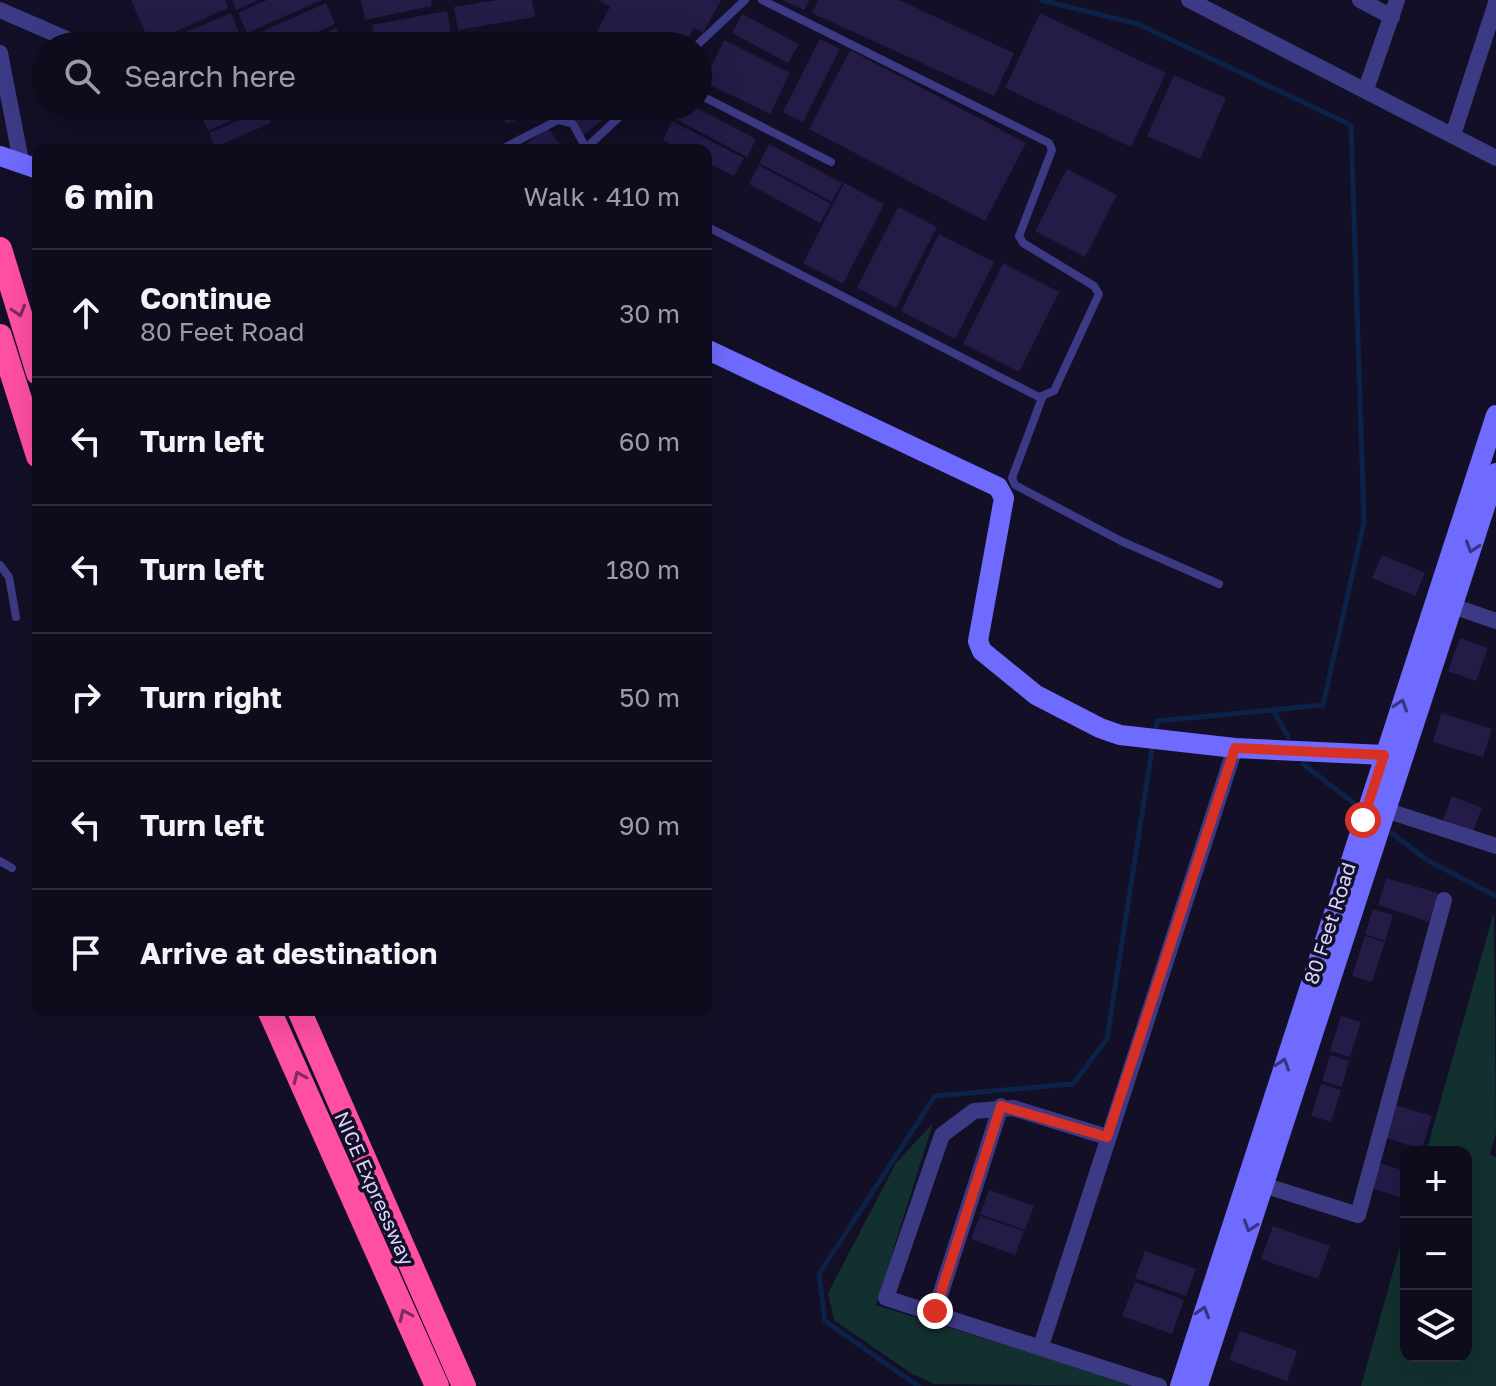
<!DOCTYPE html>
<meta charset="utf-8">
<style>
:root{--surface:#0e0b1c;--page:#1c1929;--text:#f1f3f6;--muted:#9b9ba3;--line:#2e2b3b}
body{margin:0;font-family:"Golos Text",sans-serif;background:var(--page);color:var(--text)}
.controls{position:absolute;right:24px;bottom:24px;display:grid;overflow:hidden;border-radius:16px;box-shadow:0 8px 32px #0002}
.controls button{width:72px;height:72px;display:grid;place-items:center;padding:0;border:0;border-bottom:2px solid var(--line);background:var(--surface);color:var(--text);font:40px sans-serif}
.stop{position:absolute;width:24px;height:24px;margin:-18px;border:6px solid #d93025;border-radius:50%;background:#fff}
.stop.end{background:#d93025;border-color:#fff;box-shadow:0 2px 8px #0008}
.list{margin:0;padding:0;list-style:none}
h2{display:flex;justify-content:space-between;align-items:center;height:104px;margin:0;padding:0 32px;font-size:34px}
h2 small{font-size:26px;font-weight:400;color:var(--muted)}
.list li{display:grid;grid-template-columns:52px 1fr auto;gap:24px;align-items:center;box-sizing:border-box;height:128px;padding:0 32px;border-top:2px solid var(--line)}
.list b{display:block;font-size:30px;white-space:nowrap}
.list p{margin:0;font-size:26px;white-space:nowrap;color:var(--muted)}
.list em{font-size:26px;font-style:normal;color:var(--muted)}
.icon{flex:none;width:44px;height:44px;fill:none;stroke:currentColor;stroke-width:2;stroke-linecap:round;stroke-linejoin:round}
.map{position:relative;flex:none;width:1496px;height:1386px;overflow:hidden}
.search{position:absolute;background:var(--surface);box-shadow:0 8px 32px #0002;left:32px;top:32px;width:680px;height:88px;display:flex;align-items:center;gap:20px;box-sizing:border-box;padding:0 28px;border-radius:44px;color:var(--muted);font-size:30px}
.panel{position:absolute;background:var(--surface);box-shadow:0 8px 32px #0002;left:32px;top:144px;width:680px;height:872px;border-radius:16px}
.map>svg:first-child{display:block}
.green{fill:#12302f}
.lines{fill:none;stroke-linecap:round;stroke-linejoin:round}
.stream{stroke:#0c2248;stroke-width:5}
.building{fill:#241b47}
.lane{stroke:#3d3a85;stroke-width:8}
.street{stroke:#3d3a85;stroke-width:16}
.secondary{stroke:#6f6bff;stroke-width:20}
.highway{stroke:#ff4fa3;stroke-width:24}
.oneway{stroke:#7d2c5e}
.oneway2{stroke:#38347d}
.route{stroke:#d93025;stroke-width:10}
.labels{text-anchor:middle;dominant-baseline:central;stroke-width:7;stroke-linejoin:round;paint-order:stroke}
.street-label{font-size:20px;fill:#d9d4ff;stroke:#130f26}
</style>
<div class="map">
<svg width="1496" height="1386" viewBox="0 0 1496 1386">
<rect width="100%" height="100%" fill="#130f26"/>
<g class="green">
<polygon points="1494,912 1496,1133 1490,1154 1496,1157 1496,1386 1361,1386 1406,1225 1406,1356 1466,1356 1466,1152 1426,1152"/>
<polygon points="933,1123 876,1305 1137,1386 934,1384 912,1374 834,1320 828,1293 896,1163"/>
</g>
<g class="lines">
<g class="stream">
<polyline points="1041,0 1138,24 1351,125 1364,522 1323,705 1157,721 1155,733"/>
<polyline points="1273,710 1288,737"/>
<polyline points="1303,764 1360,808"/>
<polyline points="1392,833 1427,860 1496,896"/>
<polyline points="918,1386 825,1321 819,1274 935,1096 1073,1084 1107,1039 1153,743"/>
</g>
</g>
<g class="building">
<polygon points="131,0 225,0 228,8 150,43"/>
<polygon points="232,0 258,0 236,10"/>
<polygon points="267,0 322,0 247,33 238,13"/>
<polygon points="361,0 431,0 432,6 365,20"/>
<polygon points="497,0 532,0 535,17 458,30 454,7"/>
<polygon points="598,0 721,0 703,33 694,28 684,46 674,42 672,46 625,46 597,31 610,7"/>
<polygon points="782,0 809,0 804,10"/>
<polygon points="818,0 899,0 1014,53 994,96 812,13"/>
<polygon points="326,3 335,24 286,46 252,46 248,38"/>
<polygon points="447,11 451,33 376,46 372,25"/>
<polygon points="231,13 240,36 215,46 152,46"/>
<polygon points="1040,13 1166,73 1131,147 1005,88"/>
<polygon points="742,14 799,44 788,63 732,33"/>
<polygon points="336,28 344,46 298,46"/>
<polygon points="820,39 840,49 803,122 783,112"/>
<polygon points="724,40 790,73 770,114 704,82"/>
<polygon points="850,50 1026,143 985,221 809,129"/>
<polygon points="1174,75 1226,98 1200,159 1147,136"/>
<polygon points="105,106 124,106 113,115"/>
<polygon points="226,106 263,106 208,131 202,117"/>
<polygon points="281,106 306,106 281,117 277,108"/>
<polygon points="499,106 543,106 544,109 506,124"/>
<polygon points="585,106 613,106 616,110 583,135 570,117"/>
<polygon points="678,106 693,106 756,139 747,157 672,117"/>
<polygon points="265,109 271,123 215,147 209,133"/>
<polygon points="672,121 744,158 734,176 706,162 706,150 683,150 663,140"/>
<polygon points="548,128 564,150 518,150"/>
<polygon points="769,144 842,183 832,202 759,163"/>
<polygon points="759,165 831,204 820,223 749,184"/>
<polygon points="1067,169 1117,195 1085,257 1035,231"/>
<polygon points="844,183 884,204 843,284 803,263"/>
<polygon points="898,207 937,227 896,308 857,288"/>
<polygon points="939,234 994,262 955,339 901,311"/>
<polygon points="1003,263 1059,292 1019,372 963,344"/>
<polygon points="1382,555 1425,573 1415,596 1372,578"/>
<polygon points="1460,638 1488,648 1476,681 1448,671"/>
<polygon points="1441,713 1492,729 1483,757 1433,742"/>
<polygon points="1452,796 1482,808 1473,831 1443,820"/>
<polygon points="1386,878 1438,893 1429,922 1378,905"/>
<polygon points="1373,909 1393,915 1385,941 1365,934"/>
<polygon points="1365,936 1385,942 1372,982 1352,976"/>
<polygon points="1341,1016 1361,1022 1350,1057 1330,1051"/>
<polygon points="1330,1055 1349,1061 1342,1087 1322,1081"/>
<polygon points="1321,1084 1341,1090 1331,1122 1311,1116"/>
<polygon points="1393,1104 1432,1116 1422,1149 1383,1137"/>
<polygon points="1375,1162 1406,1171 1406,1199 1368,1187"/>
<polygon points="989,1190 1034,1206 1025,1230 980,1214"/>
<polygon points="980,1216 1024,1231 1015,1255 971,1239"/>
<polygon points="1273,1226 1330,1246 1318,1279 1261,1259"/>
<polygon points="1145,1251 1196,1269 1186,1296 1135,1278"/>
<polygon points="1135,1282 1184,1300 1172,1334 1122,1316"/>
<polygon points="1240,1331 1297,1351 1287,1381 1229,1360"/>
</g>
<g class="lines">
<g class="lane">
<polyline points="696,46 745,0"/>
<polyline points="698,94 831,162"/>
<polyline points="586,148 631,106"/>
<polyline points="500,150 558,120 573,124 587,150"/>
<polyline points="706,226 1039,397 1054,391 1099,294 1094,286 1023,243 1019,236 1052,150 1049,143 762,0"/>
<polyline points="1042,398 1012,478 1015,485 1121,541 1219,584"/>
<polyline points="0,565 9,577 16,617"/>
<polyline points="0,861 12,868"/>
</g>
<g class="street">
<polyline points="1189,0 1496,158"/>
<polyline points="1360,0 1392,17"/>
<polyline points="0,10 76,43"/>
<polyline points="0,53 21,161"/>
<polyline points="1366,89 1397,0"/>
<polyline points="1453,135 1496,3"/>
<polyline points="1441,602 1496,621"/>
<polyline points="1376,807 1496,846"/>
<polyline points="1107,1137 1013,1108 974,1111 942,1135 886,1298 1159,1386"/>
<polyline points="1263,1185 1358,1215 1444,900"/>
<polyline points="935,1311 1001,1106"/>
<polyline points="1041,1346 1235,748"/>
</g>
<g class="secondary">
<polyline points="0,156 38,169"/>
<polyline points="706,349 998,487 1004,498 978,641 982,651 1036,695 1100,728 1120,735 1235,748 1384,755"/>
<polyline points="1180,1386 1496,415"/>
<polyline points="1198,1386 1496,473"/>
</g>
<g class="highway">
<polyline points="0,249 38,373"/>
<polyline points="0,336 38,456"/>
<polyline points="269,1010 437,1386"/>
<polyline points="299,1010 464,1386"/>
</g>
</g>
<defs><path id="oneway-chevron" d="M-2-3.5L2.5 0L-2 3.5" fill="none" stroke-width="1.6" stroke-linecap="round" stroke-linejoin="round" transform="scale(2)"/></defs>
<g class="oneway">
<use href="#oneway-chevron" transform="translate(19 311) rotate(73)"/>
<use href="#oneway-chevron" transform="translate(299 1077) rotate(-114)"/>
<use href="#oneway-chevron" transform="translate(405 1315) rotate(-114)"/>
</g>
<g class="oneway2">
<use href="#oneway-chevron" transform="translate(1472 547) rotate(108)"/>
<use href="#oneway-chevron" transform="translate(1401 705) rotate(-72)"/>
<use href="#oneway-chevron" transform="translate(1283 1064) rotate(-72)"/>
<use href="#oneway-chevron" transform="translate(1250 1226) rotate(108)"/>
<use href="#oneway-chevron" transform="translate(1203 1312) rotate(-73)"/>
</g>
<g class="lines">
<polyline class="route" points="935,1311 1001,1106 1107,1137 1235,748 1384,755 1363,820"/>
</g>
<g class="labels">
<g class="street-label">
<text transform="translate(1329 923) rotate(-72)">80 Feet Road</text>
<text transform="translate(375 1188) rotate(66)">NICE Expressway</text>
</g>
</g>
</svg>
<div class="controls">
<button>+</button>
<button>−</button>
<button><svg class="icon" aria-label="layers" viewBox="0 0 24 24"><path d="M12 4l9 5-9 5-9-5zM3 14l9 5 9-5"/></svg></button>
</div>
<div class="stop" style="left:1363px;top:820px"></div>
<div class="stop end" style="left:935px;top:1311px"></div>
<div class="search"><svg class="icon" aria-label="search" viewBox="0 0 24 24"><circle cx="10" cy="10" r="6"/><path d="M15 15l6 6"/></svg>Search here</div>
<section class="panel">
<h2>6 min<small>Walk · 410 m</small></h2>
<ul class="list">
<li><svg class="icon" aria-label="ahead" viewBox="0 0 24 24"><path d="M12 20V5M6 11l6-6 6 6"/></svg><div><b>Continue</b><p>80 Feet Road</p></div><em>30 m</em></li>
<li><svg class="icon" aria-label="left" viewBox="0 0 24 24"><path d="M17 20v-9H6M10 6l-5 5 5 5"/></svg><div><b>Turn left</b></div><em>60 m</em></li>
<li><svg class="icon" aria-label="left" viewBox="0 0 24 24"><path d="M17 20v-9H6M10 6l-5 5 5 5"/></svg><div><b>Turn left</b></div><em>180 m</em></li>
<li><svg class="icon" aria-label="right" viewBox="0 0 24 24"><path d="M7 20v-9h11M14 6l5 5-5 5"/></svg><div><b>Turn right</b></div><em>50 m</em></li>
<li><svg class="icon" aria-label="left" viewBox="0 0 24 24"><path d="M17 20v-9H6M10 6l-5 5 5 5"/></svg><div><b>Turn left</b></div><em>90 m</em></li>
<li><svg class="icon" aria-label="arrive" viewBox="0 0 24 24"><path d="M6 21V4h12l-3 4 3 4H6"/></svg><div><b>Arrive at destination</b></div></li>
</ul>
</section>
</div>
